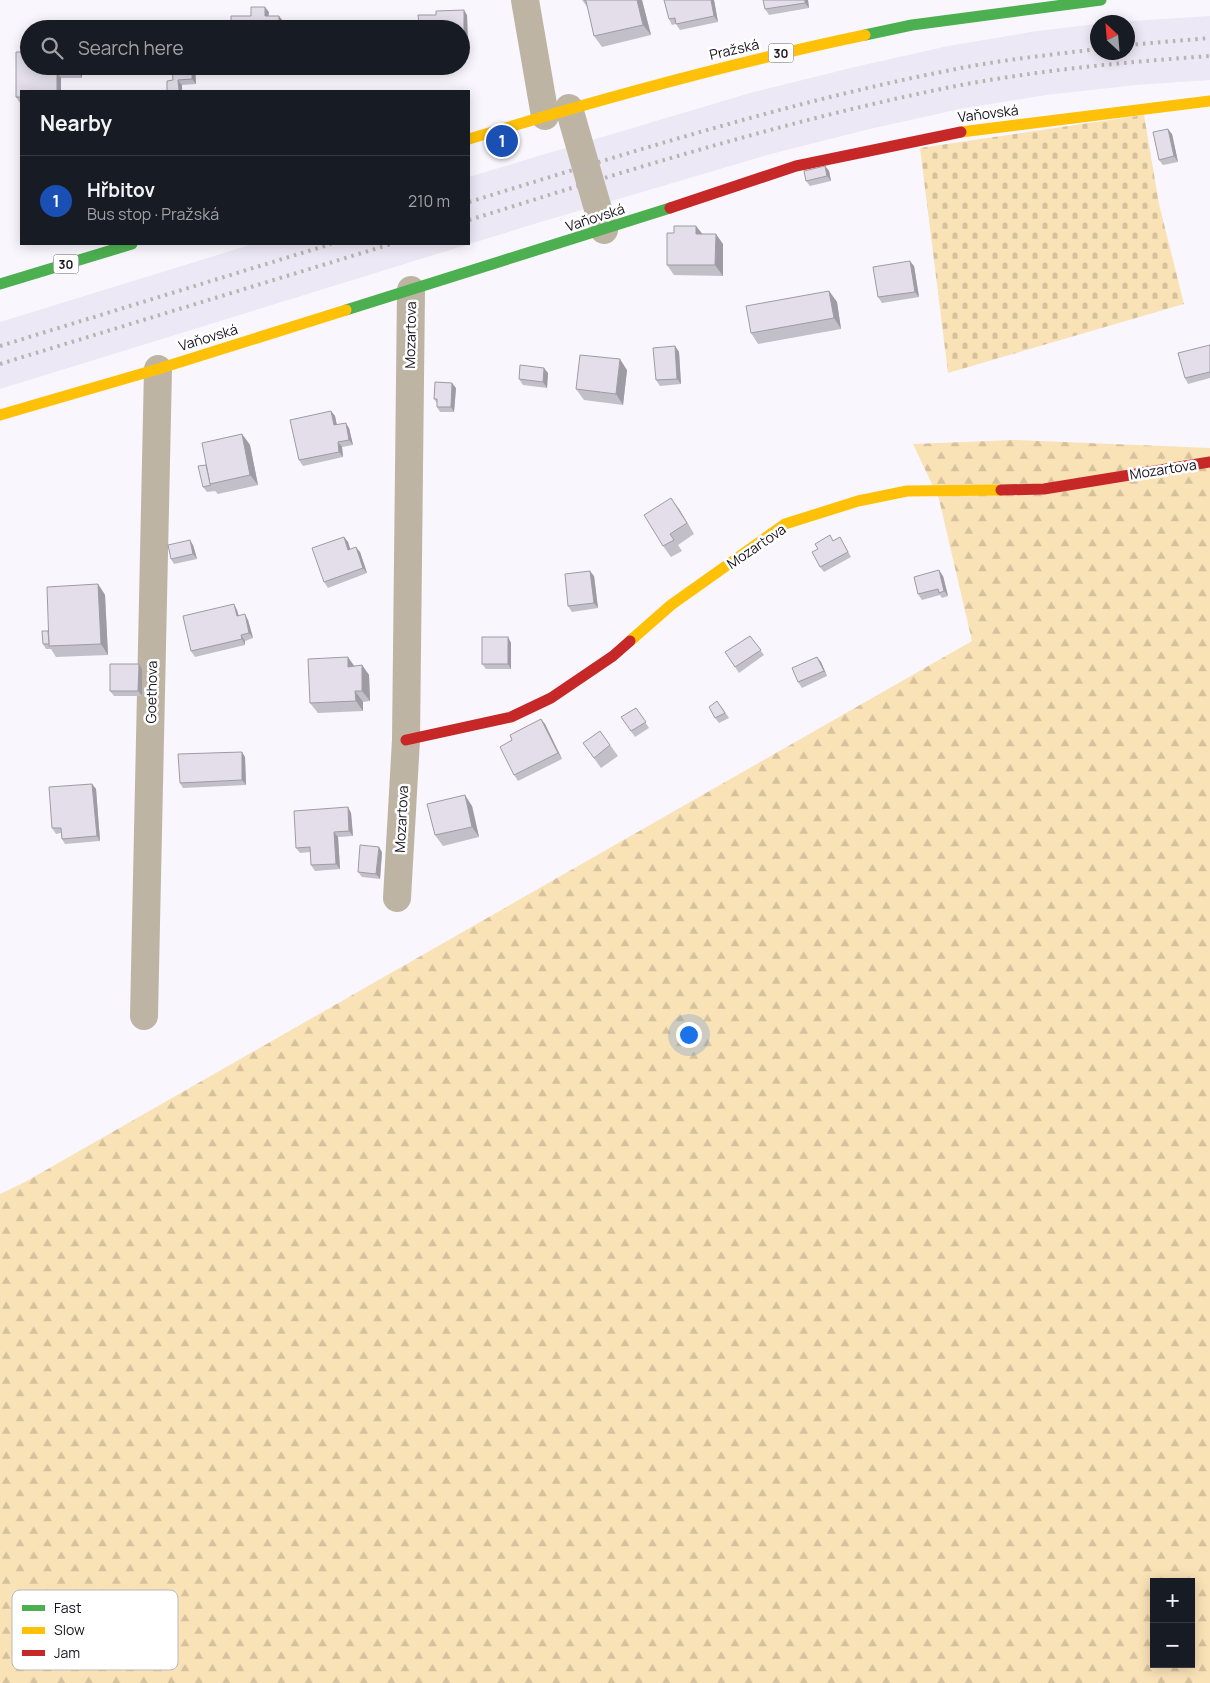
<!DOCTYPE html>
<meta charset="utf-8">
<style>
:root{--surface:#171b24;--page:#242831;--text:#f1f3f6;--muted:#9ea1a6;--line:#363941;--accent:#db2777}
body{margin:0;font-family:Manrope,sans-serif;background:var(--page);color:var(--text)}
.controls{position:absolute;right:15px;bottom:15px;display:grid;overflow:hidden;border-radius:0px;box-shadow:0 2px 12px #0003}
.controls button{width:45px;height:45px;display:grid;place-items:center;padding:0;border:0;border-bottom:1px solid var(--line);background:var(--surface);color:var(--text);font:25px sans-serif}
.compass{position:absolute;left:1090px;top:15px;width:45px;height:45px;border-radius:50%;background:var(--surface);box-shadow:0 2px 12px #0003;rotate:334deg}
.you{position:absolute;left:688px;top:1034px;width:18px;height:18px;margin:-12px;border:4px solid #fff;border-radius:50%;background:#1a73e8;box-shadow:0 0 0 8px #1a73e833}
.badge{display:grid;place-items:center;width:32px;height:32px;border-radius:50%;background:var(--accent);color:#fff;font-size:16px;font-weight:700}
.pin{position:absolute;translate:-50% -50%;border:2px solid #fff;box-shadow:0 1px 5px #0006}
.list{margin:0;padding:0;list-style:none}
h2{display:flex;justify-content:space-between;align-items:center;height:65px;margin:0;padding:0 20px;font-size:21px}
h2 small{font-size:16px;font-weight:400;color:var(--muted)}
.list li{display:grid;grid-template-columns:32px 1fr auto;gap:15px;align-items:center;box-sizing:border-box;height:90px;padding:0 20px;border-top:1px solid var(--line)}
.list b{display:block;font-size:19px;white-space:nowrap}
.list p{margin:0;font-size:16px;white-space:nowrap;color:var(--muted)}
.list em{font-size:16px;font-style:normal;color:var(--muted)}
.icon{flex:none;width:28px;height:28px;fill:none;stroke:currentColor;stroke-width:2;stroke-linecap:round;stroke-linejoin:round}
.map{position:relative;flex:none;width:1210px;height:1683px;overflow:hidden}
.search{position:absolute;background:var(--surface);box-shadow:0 2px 12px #0003;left:20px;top:20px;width:450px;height:55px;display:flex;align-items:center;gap:12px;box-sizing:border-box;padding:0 18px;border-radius:28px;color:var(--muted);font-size:19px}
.panel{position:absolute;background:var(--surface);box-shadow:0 2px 12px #0003;left:20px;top:90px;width:450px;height:155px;border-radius:0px}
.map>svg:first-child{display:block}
.built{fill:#ece8f5}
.forest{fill:url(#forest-firs);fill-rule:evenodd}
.cemetery{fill:url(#cemetery-stones)}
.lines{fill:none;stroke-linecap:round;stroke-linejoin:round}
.street{stroke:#bdb4a3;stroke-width:28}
.fast{stroke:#4caf50;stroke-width:11}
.slow{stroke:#ffc107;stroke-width:11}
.jam{stroke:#c62828;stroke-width:11}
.rail{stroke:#b8b4b1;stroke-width:4;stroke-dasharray:2.5 5;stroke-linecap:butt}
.wall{fill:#c3bfc9}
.shaded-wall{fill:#9f9ba4}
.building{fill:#e3deea;stroke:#9f9ba4}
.labels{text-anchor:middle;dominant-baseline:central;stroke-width:5;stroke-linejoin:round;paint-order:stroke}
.shield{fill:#fff;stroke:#5d5a61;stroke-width:1}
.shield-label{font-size:12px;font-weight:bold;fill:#17141d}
.street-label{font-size:14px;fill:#17141d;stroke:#fff}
.key{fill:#fff;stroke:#b9b8bb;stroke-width:1}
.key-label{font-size:14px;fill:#17141d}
</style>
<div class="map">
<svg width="1210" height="1683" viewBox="0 0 1210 1683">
<defs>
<pattern id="forest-firs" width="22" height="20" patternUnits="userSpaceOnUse" patternTransform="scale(1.25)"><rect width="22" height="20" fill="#fae2b7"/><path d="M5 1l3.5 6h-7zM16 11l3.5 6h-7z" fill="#d6c19d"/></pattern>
<pattern id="cemetery-stones" width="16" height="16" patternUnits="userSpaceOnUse" patternTransform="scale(1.25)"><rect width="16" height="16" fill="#fae2b7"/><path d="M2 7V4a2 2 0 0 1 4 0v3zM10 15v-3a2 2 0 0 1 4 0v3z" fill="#d6c19d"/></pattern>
</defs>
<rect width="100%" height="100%" fill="#f9f7fd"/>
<polygon class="built" points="1210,16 1210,80 1136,85 1046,95 960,109 874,128 767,155 534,224 0,389 0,322 253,244 469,244 469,177 515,163 750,93 859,66 948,46 1037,31 1097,24 1098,52 1128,52 1128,22 1113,22"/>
<path class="forest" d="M1014,440l196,8v1235h-1210v-489l25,-12 947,-541 -33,-142 -26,-55zM1154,1582h37v82h-37z"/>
<polygon class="cemetery" points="1144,115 1159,204 1184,304 948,373 920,148"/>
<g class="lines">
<g class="street">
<polyline points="525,0 545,116"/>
<polyline points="569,108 604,230"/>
<polyline points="397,898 406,740 411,290"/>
<polyline points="144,1016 158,369"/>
</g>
<g class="fast">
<polyline points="865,35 912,25 1101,0"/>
<polyline points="0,284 132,244"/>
<polyline points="346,310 670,208"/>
</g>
<g class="slow">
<polyline points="961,132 1210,101"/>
<path d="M469,139c131,-40 262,-76 396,-104"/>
<polyline points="0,415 158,369 346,310"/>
<polyline points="630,641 671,605 785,524 858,501 907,491 1001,490"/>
</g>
<g class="jam">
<polyline points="670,208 796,166 961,132"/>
<polyline points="1001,490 1044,489 1210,462"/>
<polyline points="406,740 511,717 551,698 613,656 630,641"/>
</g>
<g class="rail">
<polyline points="1128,45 1210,38"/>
<path d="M469,202c159,-49 319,-100 482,-132 48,-10 98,-15 147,-21"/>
<path d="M469,220c160,-50 321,-101 487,-134 84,-16 169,-24 254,-30"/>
<polyline points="0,346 331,244"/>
<polyline points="0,364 391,244"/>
</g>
</g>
<g class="wall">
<polygon points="582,0 642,0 651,35 602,47 594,36 588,8"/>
<polygon points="664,0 714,0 718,22 680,30 676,24 672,25 669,19"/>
<polygon points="763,0 808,0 809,8 769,15 765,9"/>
<polygon points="467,15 468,47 461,47 461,29 422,29 419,23"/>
<polygon points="29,66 82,66 82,78 61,78 61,91 21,91 21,103 20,103 16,97"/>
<polygon points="195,66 196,84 182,85 173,80"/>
<polygon points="1172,134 1178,162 1163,165 1159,160"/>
<polygon points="825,166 829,171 831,181 810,186 806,181"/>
<polygon points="696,226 702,234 723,244 723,276 674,275 667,265 674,233"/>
<polygon points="914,266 919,297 882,303 878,297"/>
<polygon points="829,291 837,302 841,329 758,344 751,333"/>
<polygon points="1210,345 1210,378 1188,384 1185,378"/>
<polygon points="675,346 679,352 681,384 660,386 656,380"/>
<polygon points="627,370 623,405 584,400 576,389"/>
<polygon points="548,373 547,388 523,385 519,379"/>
<polygon points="456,388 454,412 440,412 437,407 437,403 434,399"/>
<polygon points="331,411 335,416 337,425 349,428 353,445 342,447 343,457 303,466 299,460"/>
<polygon points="242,434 250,445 258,485 218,494 215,491 207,492 203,487 206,465"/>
<polygon points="679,509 694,534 678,545 682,551 671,557 663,546"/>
<polygon points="344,537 348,542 350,549 360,552 367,573 328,588 324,582"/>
<polygon points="840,537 851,557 824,572 820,567 834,540"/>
<polygon points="193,545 197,559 174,564 171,559"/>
<polygon points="594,576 598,608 572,612 568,606"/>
<polygon points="943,576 948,596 942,598 940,595 922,600 918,594"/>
<polygon points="98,584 105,595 108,655 56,657 51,649 46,649 43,644 48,631"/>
<polygon points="237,610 239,616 248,620 253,638 245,641 245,645 195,657 191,651"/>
<polygon points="750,636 764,655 739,673 725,652"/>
<polygon points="508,637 511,643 511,669 486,669 482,664"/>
<polygon points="817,657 821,662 827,676 802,688 798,682"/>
<polygon points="139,664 142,669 142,696 114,696 110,691"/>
<polygon points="362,665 369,675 370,701 363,702 363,711 318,713 310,703 354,666"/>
<polygon points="721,706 729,718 719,723 715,718"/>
<polygon points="636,708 649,728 635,737 621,717"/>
<polygon points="541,719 545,724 562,759 518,781 514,775 512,740"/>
<polygon points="600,731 618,756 601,768 583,743"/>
<polygon points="245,757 246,785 183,788 180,783"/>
<polygon points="92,784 96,789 100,841 65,844 62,839 61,833 56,834 52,828"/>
<polygon points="472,806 479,837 443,846 435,835"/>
<polygon points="348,807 351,813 353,836 338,837 340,869 315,871 311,865 311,852 300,853 296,848"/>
<polygon points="382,852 380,879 362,877 358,872"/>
</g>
<g class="shaded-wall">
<polygon points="637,0 642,0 651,35 643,25"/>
<polygon points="711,0 714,0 718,22 714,16"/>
<polygon points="805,0 808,0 809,8 805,3"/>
<polygon points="265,7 269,12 268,21 265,16"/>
<polygon points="464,10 467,15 468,47 464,42"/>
<polygon points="279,16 283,21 283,29 279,29"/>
<polygon points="189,21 193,26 193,29 189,29"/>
<polygon points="78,66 82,66 82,78 78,72"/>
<polygon points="192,66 195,66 196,84 192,79"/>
<polygon points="57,73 61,78 61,91 57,91"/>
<polygon points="178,80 182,85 182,91 179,91"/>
<polygon points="1168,129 1172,134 1178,162 1174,156"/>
<polygon points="825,166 829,171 831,181 827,176"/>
<polygon points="696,226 704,236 696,234"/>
<polygon points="716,234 723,244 723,276 715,265"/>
<polygon points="910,261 914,266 919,297 915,292"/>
<polygon points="829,291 837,302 841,329 834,318"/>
<polygon points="675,346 679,352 681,384 677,379"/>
<polygon points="620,359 627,370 623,405 616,394"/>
<polygon points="544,368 548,373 547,388 543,382"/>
<polygon points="452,383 456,388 454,412 451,407"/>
<polygon points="331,411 335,416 338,431 334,425"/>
<polygon points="346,423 349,428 353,445 349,440"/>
<polygon points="242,434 250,445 258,485 250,475"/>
<polygon points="338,442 342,447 343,457 339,452"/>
<polygon points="671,498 679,509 694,534 687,523"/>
<polygon points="344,537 348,542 352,555 348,550"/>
<polygon points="190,540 193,545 197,559 193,554"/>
<polygon points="356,547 360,552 367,573 363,568"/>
<polygon points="939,570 943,576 948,596 944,591"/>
<polygon points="590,571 594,576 598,608 594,603"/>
<polygon points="98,584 105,595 108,655 101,644"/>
<polygon points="234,604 237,610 240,622 237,616"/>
<polygon points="245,614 248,620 253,638 249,633"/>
<polygon points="241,635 245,641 245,645 242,639"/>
<polygon points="508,637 511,643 511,669 508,664"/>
<polygon points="348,657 355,667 348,667"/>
<polygon points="817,657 821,662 827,676 824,671"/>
<polygon points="139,664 142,669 142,696 138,691"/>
<polygon points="362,665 369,675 370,701 362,691"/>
<polygon points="355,691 363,702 363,711 356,701"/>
<polygon points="541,719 545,724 562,759 558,753"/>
<polygon points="242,752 245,757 246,785 242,780"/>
<polygon points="92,784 96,789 100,841 97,836"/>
<polygon points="465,795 472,806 479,837 472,827"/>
<polygon points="348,807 351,813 353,836 349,831"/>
<polygon points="334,832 338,837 340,869 336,864"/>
<polygon points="379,847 382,852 380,879 376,874"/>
</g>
<g class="building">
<polygon points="584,0 637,0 643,25 594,36 586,1"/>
<polygon points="664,0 711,0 714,16 676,24 675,18 669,19"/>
<polygon points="763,0 805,0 805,3 765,9"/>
<polygon points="251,7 265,7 265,16 279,16 279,29 231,29 231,16 251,16"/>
<polygon points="464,10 464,42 461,42 461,29 425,29 425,23 419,23 418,15 436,15 436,11"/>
<polygon points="189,21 189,29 170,29 170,22"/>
<polygon points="16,52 29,52 29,66 78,66 78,72 57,73 57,91 21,91 21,97 16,97"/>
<polygon points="172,66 192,66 192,79 178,80 179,91 167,91 167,81 173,80"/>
<polygon points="1168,129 1174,156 1159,160 1153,132"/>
<polygon points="825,166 827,176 806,181 804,171"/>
<polygon points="674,226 696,226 696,234 716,234 715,265 667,265 667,233 674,233"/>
<polygon points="910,261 915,292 878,297 873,267"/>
<polygon points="829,291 834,318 751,333 746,306"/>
<polygon points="1210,345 1210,372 1185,378 1178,353"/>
<polygon points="675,346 677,379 656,380 653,348"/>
<polygon points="580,355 620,359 616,394 576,389"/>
<polygon points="520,365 544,368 543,382 519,379"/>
<polygon points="435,382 452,383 451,407 437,407 437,399 434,399"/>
<polygon points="331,411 334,425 346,423 349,440 338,442 339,452 299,460 290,420"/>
<polygon points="242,434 250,475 210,484 202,443"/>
<polygon points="206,465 210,484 211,485 203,487 198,466"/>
<polygon points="671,498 687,523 670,534 674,540 663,546 644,515"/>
<polygon points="830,535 833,541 840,537 848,552 820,567 812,552 818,549 815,544"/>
<polygon points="344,537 348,550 356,547 363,568 324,582 312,548"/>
<polygon points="190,540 193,554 171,559 168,545"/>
<polygon points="939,570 944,591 939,593 938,589 918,594 914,577"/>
<polygon points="590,571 594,603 568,606 565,574"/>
<polygon points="98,584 101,644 49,646 47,587"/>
<polygon points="234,604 237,616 245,614 249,633 241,635 242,639 191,651 183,616"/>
<polygon points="42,631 48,631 49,644 43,644"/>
<polygon points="750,636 761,650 735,667 725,652"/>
<rect x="482" y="637" width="26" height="27"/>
<polygon points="348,657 348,667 362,665 362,691 355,691 356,701 310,703 308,659"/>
<polygon points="817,657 824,671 798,682 792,668"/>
<polygon points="110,664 139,664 138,691 110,691"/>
<polygon points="717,701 725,713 715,718 709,707"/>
<polygon points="636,708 646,722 631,731 621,717"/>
<polygon points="541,719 558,753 514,775 500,747 512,740 510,735"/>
<polygon points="600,731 610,745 594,758 583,743"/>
<polygon points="242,752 242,780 180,783 178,754"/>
<polygon points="92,784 97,836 62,839 61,828 52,828 49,787"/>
<polygon points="465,795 472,827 435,835 427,804"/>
<polygon points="348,807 349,831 334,832 336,864 311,865 310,847 296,848 294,811"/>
<polygon points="360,845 379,847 376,874 358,872"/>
</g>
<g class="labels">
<g class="shield">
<rect x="768.5" y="43.5" width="25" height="19" rx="4"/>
<rect x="53.5" y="254.5" width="25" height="19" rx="4"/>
</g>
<g class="shield-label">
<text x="781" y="53">30</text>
<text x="66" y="264">30</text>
</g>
<g class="street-label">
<text transform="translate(734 49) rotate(-13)">Pražská</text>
<text transform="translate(988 113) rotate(-7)">Vaňovská</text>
<text transform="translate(595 217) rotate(-18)">Vaňovská</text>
<text transform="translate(410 335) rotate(-89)">Mozartova</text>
<text transform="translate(208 337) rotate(-17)">Vaňovská</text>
<text transform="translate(1163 469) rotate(-9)">Mozartova</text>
<text transform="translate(756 546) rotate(-34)">Mozartova</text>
<text transform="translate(151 692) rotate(-89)">Goethova</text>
<text transform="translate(401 819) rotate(-87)">Mozartova</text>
</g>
</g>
<rect x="12" y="1590" width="166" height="80" rx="8" class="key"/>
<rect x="22" y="1605" width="23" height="6" fill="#4caf50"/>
<rect x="22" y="1627" width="23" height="7" fill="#ffc107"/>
<rect x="22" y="1650" width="23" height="6" fill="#c62828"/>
<g class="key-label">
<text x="54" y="1613">Fast</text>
<text x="54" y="1635">Slow</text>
<text x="54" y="1658">Jam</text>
</g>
</svg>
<div class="controls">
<button>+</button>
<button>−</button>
</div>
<svg class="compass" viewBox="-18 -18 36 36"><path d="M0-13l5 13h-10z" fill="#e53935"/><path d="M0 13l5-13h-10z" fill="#9ea1a6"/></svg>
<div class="you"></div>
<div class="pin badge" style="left:502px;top:141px;background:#1a4fb4">1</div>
<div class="search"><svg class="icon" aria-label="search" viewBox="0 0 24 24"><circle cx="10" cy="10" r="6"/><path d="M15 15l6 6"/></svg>Search here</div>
<section class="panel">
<h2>Nearby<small></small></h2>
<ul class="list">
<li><span class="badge" style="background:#1a4fb4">1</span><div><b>Hřbitov</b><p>Bus stop · Pražská</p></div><em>210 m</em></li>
</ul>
</section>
</div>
